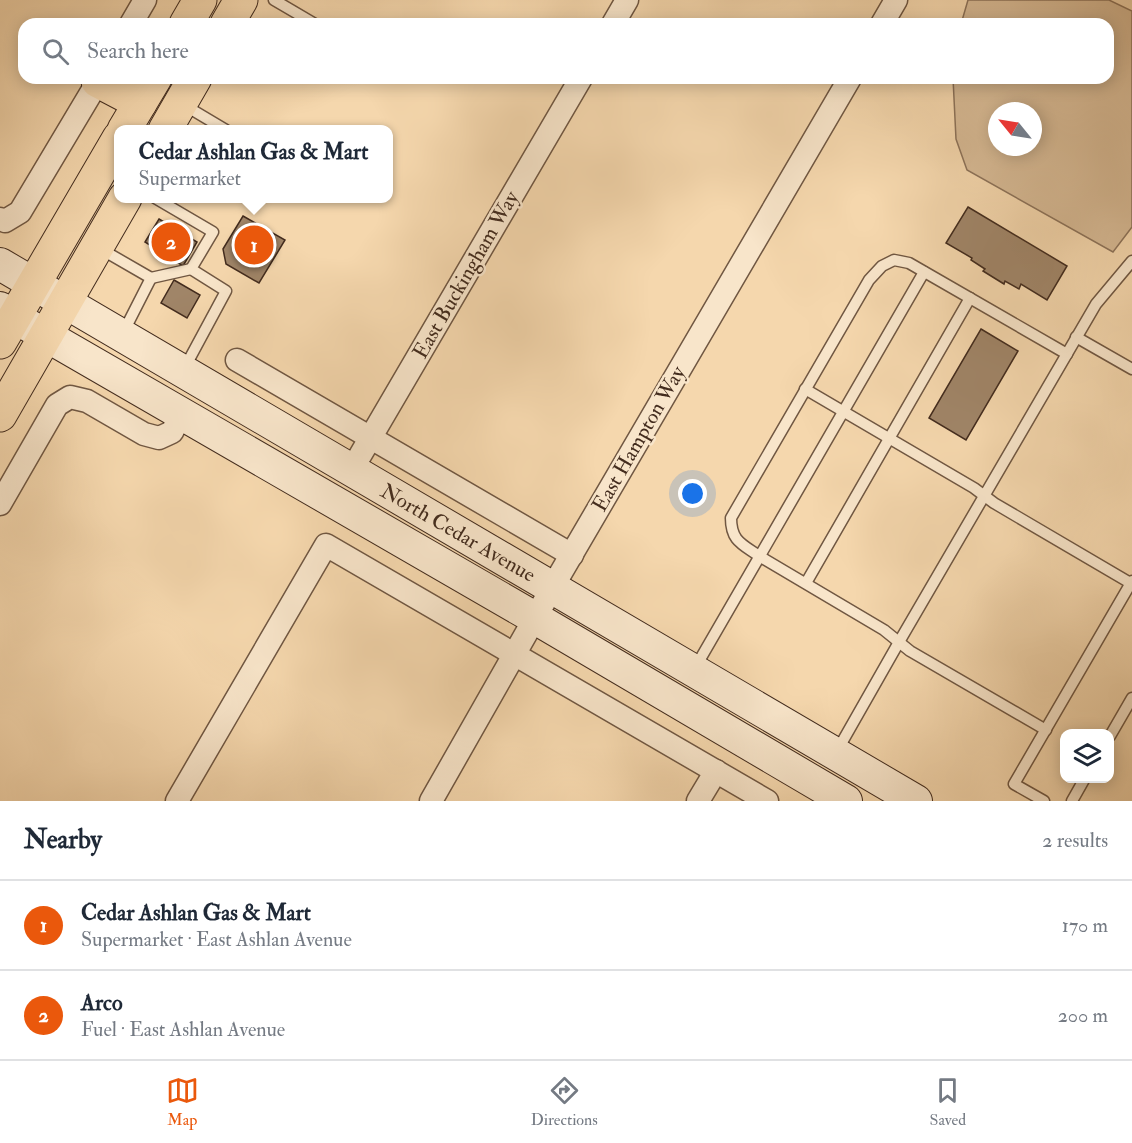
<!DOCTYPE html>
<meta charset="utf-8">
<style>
:root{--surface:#fff;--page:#f2f2f3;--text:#1f2937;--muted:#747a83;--line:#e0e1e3;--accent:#ea580c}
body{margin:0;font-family:"IM FELL Double Pica",serif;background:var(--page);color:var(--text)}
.controls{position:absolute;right:18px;bottom:18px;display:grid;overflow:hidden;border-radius:12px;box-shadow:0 3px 15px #0003}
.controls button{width:54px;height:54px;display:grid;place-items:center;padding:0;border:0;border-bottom:2px solid var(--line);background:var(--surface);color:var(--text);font:30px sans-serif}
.compass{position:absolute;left:988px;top:102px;width:54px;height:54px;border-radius:50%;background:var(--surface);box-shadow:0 3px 15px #0003;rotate:300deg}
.you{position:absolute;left:693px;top:494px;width:21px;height:21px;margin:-15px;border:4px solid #fff;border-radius:50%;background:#1a73e8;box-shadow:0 0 0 9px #1a73e833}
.badge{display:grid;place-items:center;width:39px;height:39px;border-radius:50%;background:var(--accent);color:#fff;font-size:20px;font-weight:700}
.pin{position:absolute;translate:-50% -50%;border:3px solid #fff;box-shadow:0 2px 6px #0006}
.popup{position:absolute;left:114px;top:125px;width:279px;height:78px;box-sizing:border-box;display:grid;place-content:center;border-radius:12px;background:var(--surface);filter:drop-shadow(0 2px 4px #0005);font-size:20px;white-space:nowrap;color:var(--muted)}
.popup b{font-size:22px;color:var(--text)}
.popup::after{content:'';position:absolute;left:50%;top:100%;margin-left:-12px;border:12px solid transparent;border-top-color:var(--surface)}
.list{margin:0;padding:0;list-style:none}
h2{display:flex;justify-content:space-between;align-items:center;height:78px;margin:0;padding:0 24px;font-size:26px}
h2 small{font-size:20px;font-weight:400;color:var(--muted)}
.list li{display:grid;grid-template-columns:39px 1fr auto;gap:18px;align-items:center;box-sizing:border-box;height:90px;padding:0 24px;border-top:2px solid var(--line)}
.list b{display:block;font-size:22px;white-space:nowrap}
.list p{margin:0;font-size:20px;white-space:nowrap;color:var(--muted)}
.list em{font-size:20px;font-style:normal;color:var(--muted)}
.icon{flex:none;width:33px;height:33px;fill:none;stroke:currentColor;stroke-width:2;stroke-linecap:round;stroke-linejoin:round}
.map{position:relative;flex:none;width:1132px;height:801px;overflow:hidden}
.search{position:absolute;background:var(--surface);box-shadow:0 3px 15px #0003;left:18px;right:18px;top:18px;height:66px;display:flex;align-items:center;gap:15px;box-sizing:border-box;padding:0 21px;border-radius:18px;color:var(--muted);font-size:22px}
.sheet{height:258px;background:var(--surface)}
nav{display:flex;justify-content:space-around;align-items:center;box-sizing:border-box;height:84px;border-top:2px solid var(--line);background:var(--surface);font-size:16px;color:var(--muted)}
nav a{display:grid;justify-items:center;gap:3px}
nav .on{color:var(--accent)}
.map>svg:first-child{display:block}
.green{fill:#d7ba95;stroke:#8d735a;stroke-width:1.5;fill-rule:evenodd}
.building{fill:#a08568;stroke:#432c1e;stroke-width:1.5}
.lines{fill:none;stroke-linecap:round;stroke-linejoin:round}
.service-casing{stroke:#705742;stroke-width:13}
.minor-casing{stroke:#705742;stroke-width:25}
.secondary-casing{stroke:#432c1e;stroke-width:34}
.primary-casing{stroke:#432c1e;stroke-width:35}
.service{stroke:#f8e5ca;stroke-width:10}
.minor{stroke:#f8e5ca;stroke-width:22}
.secondary{stroke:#f8e5ca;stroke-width:32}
.primary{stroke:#f5d7ad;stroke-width:33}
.labels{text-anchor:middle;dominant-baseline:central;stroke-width:5;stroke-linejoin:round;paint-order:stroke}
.street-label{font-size:21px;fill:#432c1e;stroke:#f8e5ca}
</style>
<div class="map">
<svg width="1132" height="801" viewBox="0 0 1132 801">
<rect width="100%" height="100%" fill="#f5d7ad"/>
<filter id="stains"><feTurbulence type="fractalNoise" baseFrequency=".00333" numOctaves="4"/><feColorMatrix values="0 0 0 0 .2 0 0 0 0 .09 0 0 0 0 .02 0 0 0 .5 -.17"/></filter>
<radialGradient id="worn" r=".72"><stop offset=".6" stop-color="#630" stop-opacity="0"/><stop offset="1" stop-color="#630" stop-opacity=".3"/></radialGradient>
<path class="green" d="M968,0h141l23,11v216l-19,25 -146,-82 -11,-31 -3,-61h155v-54h-147zM997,111h36v36h-36z"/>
<g class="building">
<polygon points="968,207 1067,266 1047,300 1021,284 1019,289 1005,281 1004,284 983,271 985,269 971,260 972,258 946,243"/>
<polygon points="243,216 285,240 259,283 226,264 223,249"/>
<polygon points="159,219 197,242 183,266 145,242"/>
<polygon points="174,280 200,295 187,318 161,303"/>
<polygon points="981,329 1018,351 966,440 929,418"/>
</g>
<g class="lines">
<g class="service-casing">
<g id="service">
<polyline points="274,0 315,24"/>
<polyline points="184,105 226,130"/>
<polyline points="155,198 213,232 191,269 226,291 184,369"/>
<polyline points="99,248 151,278 123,333"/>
<polyline points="151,278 191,269"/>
<polyline points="1076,337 1132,369"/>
<polyline points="805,389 974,488 994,503 1132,584"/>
<polyline points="806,583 970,298"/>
<polyline points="695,668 924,272"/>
<path d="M1046,730l-136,-79 -26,-21 -125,-74c-17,-12 -28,-15 -28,-38l138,-238 13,-14 12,-6 15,3 158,91"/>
<polyline points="1110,736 1132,698"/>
<polyline points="837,751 899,642 1096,304 1132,261"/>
<polyline points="1044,801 1014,784 1132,581"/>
<polyline points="1072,801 1085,778"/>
</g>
</g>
<g class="minor-casing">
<g id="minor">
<polyline points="131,24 145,0"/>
<polyline points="613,24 627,0"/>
<polyline points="882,24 896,0"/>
<polyline points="0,219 5,221 20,212 100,78"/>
<polyline points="237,360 572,555"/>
<polyline points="351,471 581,78"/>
<polyline points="0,504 57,405 70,397 87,401 144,434 159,438 172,432 182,413"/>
<polyline points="177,801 326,545 767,801"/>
<polyline points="431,801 552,588 850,78"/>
<polyline points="698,801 716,771"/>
</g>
</g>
<g class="secondary-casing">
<g id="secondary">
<polyline points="0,264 916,801"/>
<polyline points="0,308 14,317 535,618 846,801"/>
</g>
</g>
<g class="primary-casing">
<g id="primary">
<polyline points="186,24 200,0"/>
<polyline points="227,24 241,0"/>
<polyline points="98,81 140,103"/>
<polyline points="124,130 155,78"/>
<polyline points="165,130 195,78"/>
<polyline points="0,342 119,138"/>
<polyline points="0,415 125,198"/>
</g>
</g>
<use href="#service" class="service"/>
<use href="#minor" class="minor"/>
<use href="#secondary" class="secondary"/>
<use href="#primary" class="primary"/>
</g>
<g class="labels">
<g class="street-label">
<text transform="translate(466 275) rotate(-60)">East Buckingham Way</text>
<text transform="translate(639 439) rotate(-60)">East Hampton Way</text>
<text transform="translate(458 533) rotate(30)">North Cedar Avenue</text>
</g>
</g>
<rect width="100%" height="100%" filter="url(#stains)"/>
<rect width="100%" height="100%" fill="url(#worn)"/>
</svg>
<div class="controls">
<button><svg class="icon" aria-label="layers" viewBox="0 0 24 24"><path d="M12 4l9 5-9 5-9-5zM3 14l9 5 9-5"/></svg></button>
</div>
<svg class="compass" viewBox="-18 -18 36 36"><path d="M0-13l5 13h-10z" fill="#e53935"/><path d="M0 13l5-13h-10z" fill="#747a83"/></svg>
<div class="you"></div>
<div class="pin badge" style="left:254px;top:245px">1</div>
<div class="popup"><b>Cedar Ashlan Gas &amp; Mart</b>Supermarket</div>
<div class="pin badge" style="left:171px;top:242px">2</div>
<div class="search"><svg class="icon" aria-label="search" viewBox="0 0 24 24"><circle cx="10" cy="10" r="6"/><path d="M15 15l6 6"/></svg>Search here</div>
</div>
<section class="sheet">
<h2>Nearby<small>2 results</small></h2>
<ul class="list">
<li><span class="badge">1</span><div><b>Cedar Ashlan Gas &amp; Mart</b><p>Supermarket · East Ashlan Avenue</p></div><em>170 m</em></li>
<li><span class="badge">2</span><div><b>Arco</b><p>Fuel · East Ashlan Avenue</p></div><em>200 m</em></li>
</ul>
</section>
<nav>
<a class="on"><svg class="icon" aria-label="map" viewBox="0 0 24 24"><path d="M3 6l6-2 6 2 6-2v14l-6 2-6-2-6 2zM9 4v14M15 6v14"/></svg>Map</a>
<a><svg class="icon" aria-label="directions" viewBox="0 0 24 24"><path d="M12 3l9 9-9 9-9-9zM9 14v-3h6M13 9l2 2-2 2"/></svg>Directions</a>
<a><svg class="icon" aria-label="saved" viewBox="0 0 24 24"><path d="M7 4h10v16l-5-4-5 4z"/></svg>Saved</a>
</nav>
